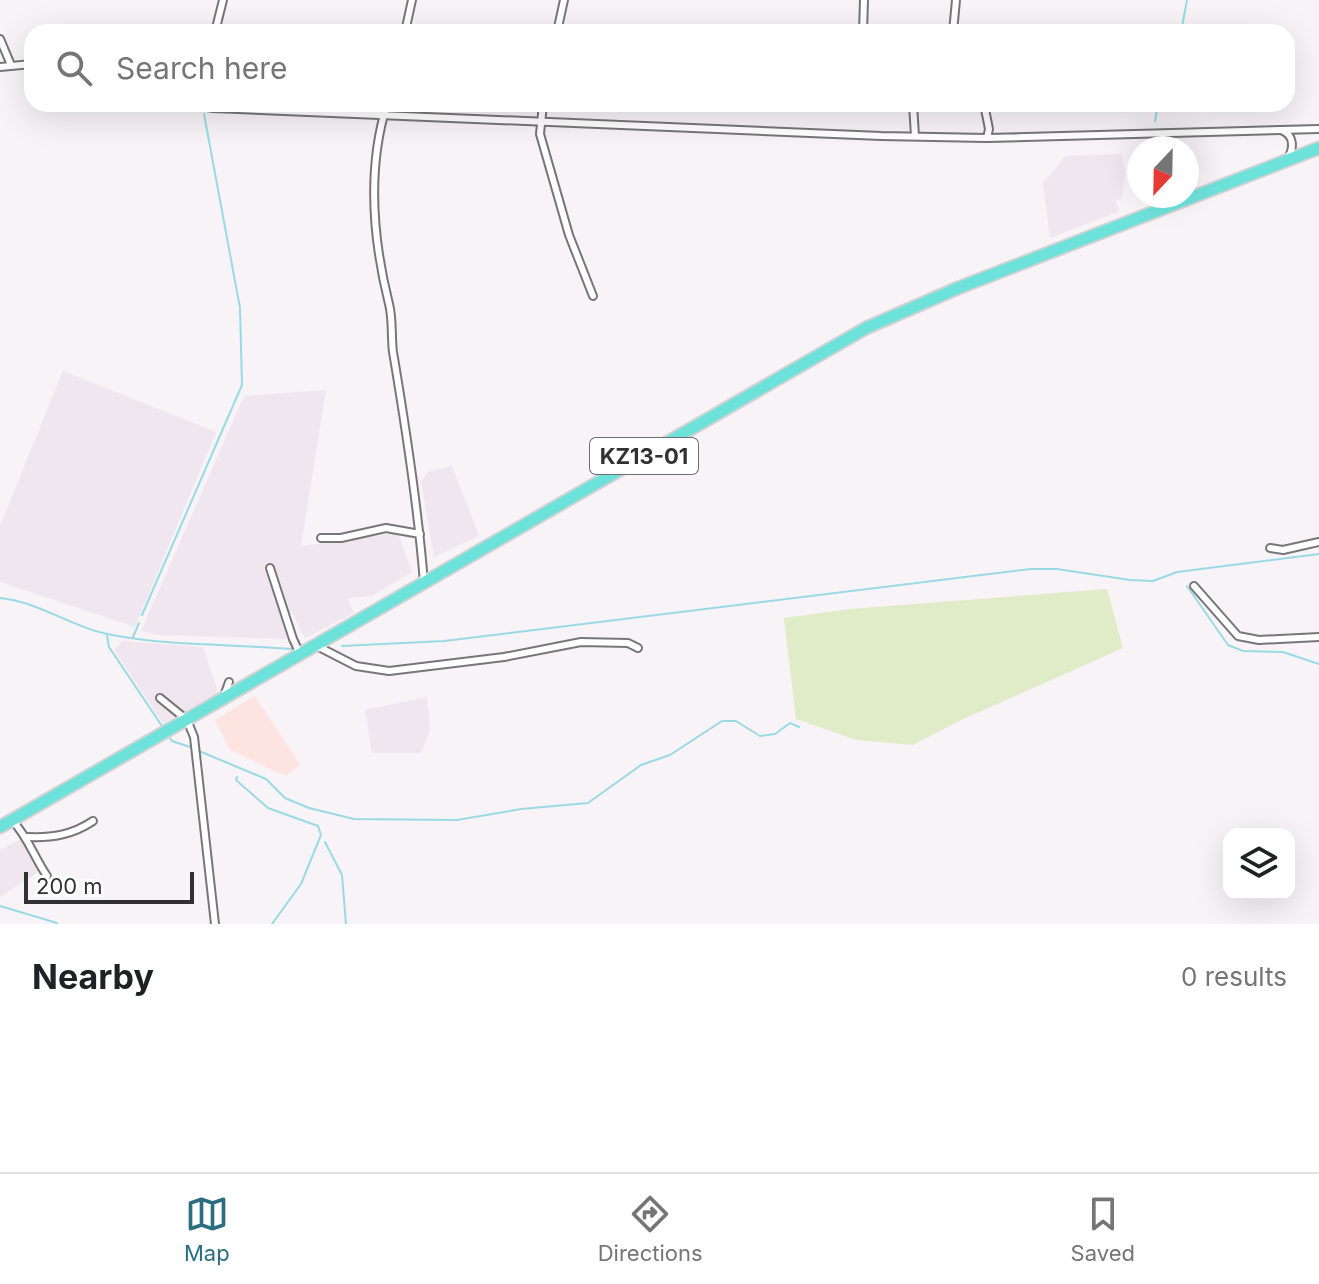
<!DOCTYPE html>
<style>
:root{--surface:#fff;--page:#f6f6f6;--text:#202124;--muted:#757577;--line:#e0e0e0;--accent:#2b6e7f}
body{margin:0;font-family:Inter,sans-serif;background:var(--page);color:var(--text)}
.controls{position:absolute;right:24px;bottom:24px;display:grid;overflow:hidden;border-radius:16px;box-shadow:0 8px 32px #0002}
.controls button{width:72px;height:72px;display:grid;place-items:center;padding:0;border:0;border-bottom:2px solid var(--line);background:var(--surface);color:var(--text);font:40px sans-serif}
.compass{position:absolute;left:1127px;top:136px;width:72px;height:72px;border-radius:50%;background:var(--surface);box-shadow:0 8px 32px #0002;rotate:202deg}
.scale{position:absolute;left:24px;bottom:20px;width:170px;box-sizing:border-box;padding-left:8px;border:4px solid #323132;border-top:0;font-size:22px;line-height:28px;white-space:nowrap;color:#323132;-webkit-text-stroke:6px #fff;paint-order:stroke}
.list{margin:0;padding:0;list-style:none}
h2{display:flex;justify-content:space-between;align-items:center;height:104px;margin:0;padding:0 32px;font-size:34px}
h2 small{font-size:26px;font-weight:400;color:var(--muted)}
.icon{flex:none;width:44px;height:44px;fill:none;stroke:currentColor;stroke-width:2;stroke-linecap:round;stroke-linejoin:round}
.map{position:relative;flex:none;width:1319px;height:924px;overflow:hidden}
.search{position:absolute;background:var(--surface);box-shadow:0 8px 32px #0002;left:24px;right:24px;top:24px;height:88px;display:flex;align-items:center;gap:20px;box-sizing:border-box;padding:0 28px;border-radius:24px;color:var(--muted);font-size:30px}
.sheet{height:248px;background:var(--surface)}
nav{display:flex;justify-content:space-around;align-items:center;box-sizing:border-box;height:112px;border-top:2px solid var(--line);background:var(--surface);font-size:22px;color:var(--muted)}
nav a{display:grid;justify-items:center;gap:4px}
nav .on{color:var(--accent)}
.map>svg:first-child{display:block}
.commercial{fill:#fee4e0}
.built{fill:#efe6f0}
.green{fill:#e0ebc7}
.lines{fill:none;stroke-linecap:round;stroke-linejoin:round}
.stream{stroke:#99dae3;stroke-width:2}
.street-casing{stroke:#797679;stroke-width:10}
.highway-casing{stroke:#d2d2d2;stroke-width:15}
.street{stroke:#fff;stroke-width:6}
.highway{stroke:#6de2db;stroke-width:11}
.labels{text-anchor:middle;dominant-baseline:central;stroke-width:6;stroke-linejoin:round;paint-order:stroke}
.shield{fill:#fff;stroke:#706f70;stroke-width:2}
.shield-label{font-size:22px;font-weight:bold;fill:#323132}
</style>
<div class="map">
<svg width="1319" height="924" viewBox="0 0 1319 924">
<rect width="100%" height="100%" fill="#f7f3f7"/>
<polygon class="commercial" points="255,696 300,765 286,776 230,750 215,720"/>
<g class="built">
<polygon points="1122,154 1125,173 1122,198 1115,202 1120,211 1050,238 1043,183 1066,156"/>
<polygon points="63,371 216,432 135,627 0,582 0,526"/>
<polygon points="326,390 301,546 398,533 412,572 371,596 347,598 354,613 305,638 291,611 286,639 158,635 141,631 244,396"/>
<polygon points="452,466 479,536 434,557 421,482 428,472"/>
<polygon points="122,641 203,647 218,693 163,723 114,650"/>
<polygon points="427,697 430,730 421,753 372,753 365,710"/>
<polygon points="21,839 40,871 0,897 0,850"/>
</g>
<polygon class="green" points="1107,589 1123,648 959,721 913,745 857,740 796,719 784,618 850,609"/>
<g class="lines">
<g class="stream">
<polyline points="1181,32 1187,0"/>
<polyline points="1155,121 1158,104"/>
<polyline points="1187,586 1228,645 1243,651 1283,652 1319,664"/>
<path d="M0,598c40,4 73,30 112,37 58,11 120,9 180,14"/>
<polyline points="142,615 242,385 240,308 204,114"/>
<polyline points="107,636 109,647 164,729"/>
<polyline points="133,637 139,623"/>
<polyline points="342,646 444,641 1031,569 1057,569 1130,580 1153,581 1177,572 1319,554"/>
<polyline points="170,738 172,741 193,748"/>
<polyline points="199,751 266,779 285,798 309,808 354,819 457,820 521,809 588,803 641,765 670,755 722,721 736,721 760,736 775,734 790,723 799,727"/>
<polyline points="237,777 236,780 268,808 318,826 321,835 301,884 272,924"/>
<polyline points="325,842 342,875 346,924"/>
<polyline points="0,906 57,923"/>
</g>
<g class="street-casing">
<g id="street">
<polyline points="215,32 223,0"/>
<polyline points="405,32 412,0"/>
<polyline points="557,32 564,0"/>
<polyline points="863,32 864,0"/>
<polyline points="953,32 956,0"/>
<polyline points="0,39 11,65"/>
<polyline points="0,67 32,64"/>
<polyline points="187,104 213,108 881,136 987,138 1319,129"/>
<path d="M387,104c-20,64 -14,136 2,200 4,15 2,33 4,48 13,77 25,154 31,231"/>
<polyline points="543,104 540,134 569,235 593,296"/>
<polyline points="913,104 915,136"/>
<polyline points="984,104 989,129 987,138"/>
<path d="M1281,130c14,5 13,19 6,30"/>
<polyline points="321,538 341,538 386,528 420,534"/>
<polyline points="1270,548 1283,550 1319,542"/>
<polyline points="270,568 293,639 301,656"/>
<polyline points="1194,586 1238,636 1259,640 1319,637"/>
<polyline points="317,646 356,666 389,671 504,657 581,642 628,643 638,648"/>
<polyline points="224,696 229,682"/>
<polyline points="160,698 187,720 194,737 215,924"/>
<path d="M12,820c16,17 22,37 35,56"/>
<path d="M28,837c24,1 44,-2 65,-16"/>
</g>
</g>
<g class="highway-casing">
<polyline id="highway" points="0,827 866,328 958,288 1319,148"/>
</g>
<use href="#street" class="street"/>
<use href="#highway" class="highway"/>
</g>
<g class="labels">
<rect class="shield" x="590" y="438" width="108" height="36" rx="6"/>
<g class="shield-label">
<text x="644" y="456">KZ13-01</text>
</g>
</g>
</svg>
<div class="controls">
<button><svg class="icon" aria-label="layers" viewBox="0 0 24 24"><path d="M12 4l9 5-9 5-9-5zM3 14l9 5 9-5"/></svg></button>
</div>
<svg class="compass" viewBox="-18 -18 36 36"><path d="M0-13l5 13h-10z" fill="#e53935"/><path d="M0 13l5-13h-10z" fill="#757577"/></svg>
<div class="scale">200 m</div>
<div class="search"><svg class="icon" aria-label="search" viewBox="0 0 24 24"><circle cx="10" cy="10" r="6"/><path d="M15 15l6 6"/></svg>Search here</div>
</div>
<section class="sheet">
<h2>Nearby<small>0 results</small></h2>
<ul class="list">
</ul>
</section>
<nav>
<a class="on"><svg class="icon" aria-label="map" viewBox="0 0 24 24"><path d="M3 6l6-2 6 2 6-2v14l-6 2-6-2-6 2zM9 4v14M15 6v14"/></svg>Map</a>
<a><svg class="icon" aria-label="directions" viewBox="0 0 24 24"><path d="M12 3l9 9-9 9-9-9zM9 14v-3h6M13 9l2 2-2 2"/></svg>Directions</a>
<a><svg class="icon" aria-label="saved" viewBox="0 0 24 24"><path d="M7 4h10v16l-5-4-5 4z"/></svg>Saved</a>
</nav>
